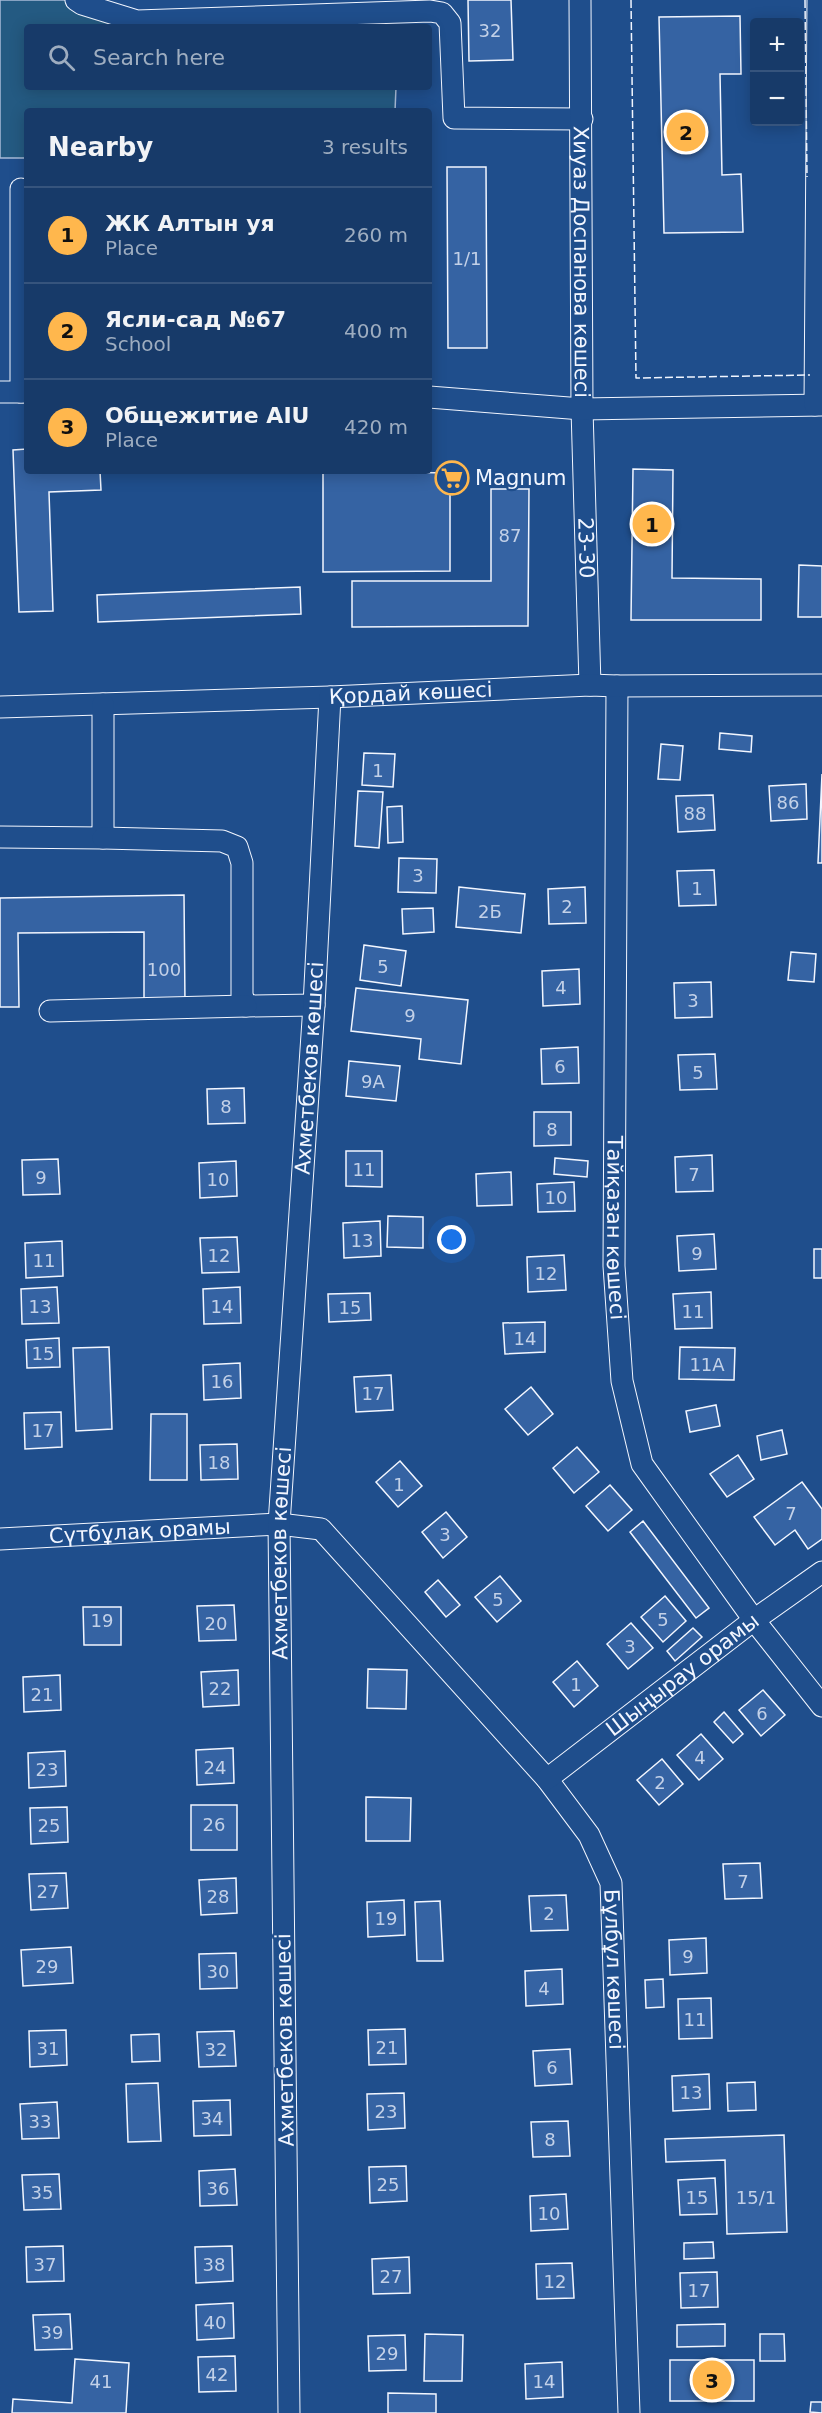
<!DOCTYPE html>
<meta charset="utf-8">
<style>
:root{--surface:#173a69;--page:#244571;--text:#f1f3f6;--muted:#9eadc0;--line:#36547d;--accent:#ffb74d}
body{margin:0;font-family:"DejaVu Sans",sans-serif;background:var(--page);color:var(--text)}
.controls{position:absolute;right:18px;top:18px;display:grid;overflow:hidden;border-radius:6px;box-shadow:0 3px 15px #0003}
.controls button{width:54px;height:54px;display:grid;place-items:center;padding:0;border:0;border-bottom:2px solid var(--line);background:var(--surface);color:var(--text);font:30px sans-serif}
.you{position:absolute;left:452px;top:1240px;width:21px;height:21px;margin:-15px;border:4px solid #fff;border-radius:50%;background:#1a73e8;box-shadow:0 0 0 9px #1a73e833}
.badge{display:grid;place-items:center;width:39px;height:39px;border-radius:50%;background:var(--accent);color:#111;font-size:20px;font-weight:700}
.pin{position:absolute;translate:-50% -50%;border:3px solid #fff;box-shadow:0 2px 6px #0006}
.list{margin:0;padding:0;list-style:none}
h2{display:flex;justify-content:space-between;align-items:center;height:78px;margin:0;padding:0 24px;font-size:26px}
h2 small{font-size:20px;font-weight:400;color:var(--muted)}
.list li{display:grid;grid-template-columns:39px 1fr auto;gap:18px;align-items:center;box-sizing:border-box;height:96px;padding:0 24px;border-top:2px solid var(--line)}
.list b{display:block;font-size:22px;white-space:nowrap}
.list p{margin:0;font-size:20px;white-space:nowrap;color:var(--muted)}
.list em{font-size:20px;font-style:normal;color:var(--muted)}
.icon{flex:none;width:33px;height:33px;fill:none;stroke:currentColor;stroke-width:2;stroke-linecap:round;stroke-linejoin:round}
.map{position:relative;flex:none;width:822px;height:2413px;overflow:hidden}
.search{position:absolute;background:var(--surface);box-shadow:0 3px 15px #0003;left:24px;top:24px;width:408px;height:66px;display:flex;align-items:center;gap:15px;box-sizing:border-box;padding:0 21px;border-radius:6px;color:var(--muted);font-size:22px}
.panel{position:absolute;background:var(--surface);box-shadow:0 3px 15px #0003;left:24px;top:108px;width:408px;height:366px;border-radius:6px}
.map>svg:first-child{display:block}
.green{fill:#245a82;stroke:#a8bbd7;stroke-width:1.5}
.building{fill:#3563a3;stroke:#f2f6ff;stroke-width:1.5}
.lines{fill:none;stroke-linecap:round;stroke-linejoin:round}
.minor-casing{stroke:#f2f6ff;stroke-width:23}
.minor{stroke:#1f4e8c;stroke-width:21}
.fence{stroke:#f2f6ff;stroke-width:1.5;stroke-dasharray:8 3;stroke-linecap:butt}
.labels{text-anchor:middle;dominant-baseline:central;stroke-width:4.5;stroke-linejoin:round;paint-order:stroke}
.number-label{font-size:18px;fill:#c3d1e8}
.street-label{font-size:21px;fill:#f2f6ff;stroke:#1f4e8c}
.poi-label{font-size:21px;fill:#f2f6ff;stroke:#1f4e8c;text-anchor:start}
</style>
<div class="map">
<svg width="822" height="2413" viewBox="0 0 822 2413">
<rect width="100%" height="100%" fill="#1f4e8c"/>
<polygon class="green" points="0,0 76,0 224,27 27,27 27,87 396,87 395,111 27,111 27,158 0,158"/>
<g class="building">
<polygon points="468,0 511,0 513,60 469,61"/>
<polygon points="740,16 741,74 720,74 722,175 741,174 743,232 664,233 659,17"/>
<polygon points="447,167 486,167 487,348 448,348"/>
<polygon points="27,449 27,471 100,471 101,490 49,492 53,611 19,612 13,450"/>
<polygon points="633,469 673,470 672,578 761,579 761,620 631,620"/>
<polygon points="323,471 450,473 450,571 323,572"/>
<polygon points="491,489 529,489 528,626 352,627 352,581 491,581"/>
<polygon points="799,565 822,566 822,617 798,617"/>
<polygon points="300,587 301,614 98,622 97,595"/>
<polygon points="720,733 752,736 751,752 719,749"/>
<polygon points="661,744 683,746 680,780 658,779"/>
<polygon points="364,753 395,754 393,787 362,785"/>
<polygon points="822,774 822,863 818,863"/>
<polygon points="806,784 807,819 771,821 769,786"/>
<polygon points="358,791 383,792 379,848 355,846"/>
<polygon points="713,795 715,830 678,832 676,796"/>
<polygon points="402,806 403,842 388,843 387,807"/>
<polygon points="399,858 437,859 436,893 398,892"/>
<polygon points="714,870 716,905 679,906 677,871"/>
<polygon points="459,887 525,894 521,933 456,927"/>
<polygon points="585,887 586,923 549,924 548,889"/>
<polygon points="184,895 185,1004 144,1004 144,932 18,933 19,1007 0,1007 0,898"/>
<polygon points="433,908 434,932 403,934 402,909"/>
<polygon points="364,945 406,951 401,986 360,980"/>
<polygon points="791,952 816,954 814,982 788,980"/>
<polygon points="579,969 580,1004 543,1006 542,971"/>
<polygon points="711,982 712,1017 675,1018 674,983"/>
<polygon points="356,988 468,1000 461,1064 419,1059 421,1039 351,1031"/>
<polygon points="578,1047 579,1083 542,1084 541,1049"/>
<polygon points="715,1054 717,1089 680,1090 678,1055"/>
<polygon points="349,1061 400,1066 396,1101 346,1096"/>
<polygon points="244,1088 245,1123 208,1124 207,1089"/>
<polygon points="534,1112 571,1112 571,1145 534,1146"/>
<polygon points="346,1151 382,1151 382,1187 346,1186"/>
<polygon points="712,1155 713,1191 676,1192 675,1157"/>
<polygon points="555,1158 588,1161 587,1177 554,1174"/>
<polygon points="58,1159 60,1194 23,1195 22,1160"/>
<polygon points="236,1161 237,1196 200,1198 199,1163"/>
<polygon points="511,1172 512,1205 477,1206 476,1174"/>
<polygon points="574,1182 575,1211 538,1212 537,1184"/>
<polygon points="388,1216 423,1217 423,1248 387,1247"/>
<polygon points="380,1221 381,1256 344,1258 343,1223"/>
<polygon points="714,1234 716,1269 679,1271 677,1236"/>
<polygon points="237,1237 239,1272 202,1273 200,1238"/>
<polygon points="62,1241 63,1276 26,1278 25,1243"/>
<rect x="814" y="1249" width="8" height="29"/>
<polygon points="564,1255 566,1290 528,1292 527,1257"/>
<polygon points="57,1287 59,1323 22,1324 21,1289"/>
<polygon points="240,1287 241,1323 204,1324 203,1289"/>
<polygon points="711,1292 712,1328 675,1329 673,1294"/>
<polygon points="370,1293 371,1320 329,1322 328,1294"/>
<polygon points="545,1322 545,1352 505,1354 503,1323"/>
<polygon points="59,1338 60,1367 27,1368 26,1340"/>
<polygon points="109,1347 112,1429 76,1431 73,1348"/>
<polygon points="680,1347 735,1348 734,1380 679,1379"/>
<polygon points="240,1363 241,1398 204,1400 203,1365"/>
<polygon points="391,1375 393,1410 356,1412 354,1377"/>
<polygon points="531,1387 553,1414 528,1435 505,1409"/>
<polygon points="716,1405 720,1426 690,1432 686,1411"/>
<polygon points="61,1412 62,1447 25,1449 24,1413"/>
<polygon points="151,1414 187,1414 187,1480 150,1480"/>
<polygon points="782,1430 787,1454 761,1460 757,1436"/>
<polygon points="237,1444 238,1479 201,1480 200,1445"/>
<polygon points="577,1447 599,1472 574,1493 553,1468"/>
<polygon points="738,1455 754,1479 727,1497 710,1474"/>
<polygon points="400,1461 422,1486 398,1507 376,1482"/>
<polygon points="802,1482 822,1509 822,1539 808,1549 795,1530 775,1545 754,1517"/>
<polygon points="610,1485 632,1510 608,1531 586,1506"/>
<polygon points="446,1512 467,1537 443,1558 422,1532"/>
<polygon points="643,1521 709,1608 696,1618 630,1532"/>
<polygon points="500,1576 521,1601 497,1622 475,1597"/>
<polygon points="438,1580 460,1605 446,1617 425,1592"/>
<polygon points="665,1596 686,1621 663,1642 641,1617"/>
<polygon points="234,1605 236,1640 199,1641 197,1606"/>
<polygon points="83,1607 121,1607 121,1645 84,1645"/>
<polygon points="631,1623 653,1648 628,1669 607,1644"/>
<polygon points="693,1628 702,1637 675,1661 667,1651"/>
<polygon points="577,1661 598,1686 574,1707 553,1682"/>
<polygon points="368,1669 407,1670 406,1709 367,1708"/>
<polygon points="238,1670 239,1705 203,1707 201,1672"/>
<polygon points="60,1675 61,1710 24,1712 23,1677"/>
<polygon points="763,1690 785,1715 761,1736 739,1710"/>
<polygon points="724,1712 743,1734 733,1743 714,1722"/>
<polygon points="701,1734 723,1759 699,1780 677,1755"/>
<polygon points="233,1748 234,1783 197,1785 196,1750"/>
<polygon points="65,1751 66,1786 29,1788 28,1753"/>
<polygon points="662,1759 683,1784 659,1805 637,1780"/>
<polygon points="366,1797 411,1798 410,1841 366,1841"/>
<rect x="191" y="1805" width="46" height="45"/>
<polygon points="67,1807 68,1842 31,1844 30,1808"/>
<polygon points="760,1863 762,1898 725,1899 723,1864"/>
<polygon points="66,1873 68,1908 31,1910 29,1874"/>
<polygon points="236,1878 237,1913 201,1915 199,1880"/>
<polygon points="566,1895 568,1930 531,1931 529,1896"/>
<polygon points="404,1900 405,1935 368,1937 367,1902"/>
<polygon points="440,1901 443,1961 417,1961 415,1902"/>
<polygon points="706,1938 707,1973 670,1975 669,1940"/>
<polygon points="71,1947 73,1983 23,1986 21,1950"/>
<polygon points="236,1953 237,1988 200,1989 199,1954"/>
<polygon points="562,1969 563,2004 526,2006 525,1971"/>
<polygon points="663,1979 664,2007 646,2008 645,1980"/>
<polygon points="711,1998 712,2038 679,2039 678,1999"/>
<polygon points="405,2029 406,2064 369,2065 368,2030"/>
<polygon points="66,2030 67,2065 30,2067 29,2031"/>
<polygon points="234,2031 236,2066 199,2067 197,2032"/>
<polygon points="159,2034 160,2061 132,2062 131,2035"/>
<polygon points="570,2049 572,2084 535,2086 533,2051"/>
<polygon points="709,2074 710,2109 673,2111 672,2076"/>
<polygon points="755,2082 756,2110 728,2111 727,2083"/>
<polygon points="158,2083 161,2141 128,2142 126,2084"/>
<polygon points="404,2093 405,2128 368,2130 367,2094"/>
<polygon points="230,2100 231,2135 194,2136 193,2101"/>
<polygon points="57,2102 59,2138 22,2139 20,2104"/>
<polygon points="568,2121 570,2156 533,2157 531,2122"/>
<polygon points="784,2135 787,2232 727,2234 725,2160 666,2162 665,2139"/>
<polygon points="406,2166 407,2201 370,2203 369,2167"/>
<polygon points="235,2169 237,2205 200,2206 199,2171"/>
<polygon points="59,2174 61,2209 24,2210 22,2175"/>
<polygon points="715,2178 717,2214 680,2215 678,2180"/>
<polygon points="566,2194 568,2229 531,2231 530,2196"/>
<polygon points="713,2242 714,2258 684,2259 684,2243"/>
<polygon points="63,2246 64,2281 27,2282 26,2247"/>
<polygon points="232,2246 233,2281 196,2283 195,2247"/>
<polygon points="409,2257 410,2293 373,2294 372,2259"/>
<polygon points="572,2263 574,2298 537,2299 536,2264"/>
<polygon points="717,2272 718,2307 681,2308 680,2273"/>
<polygon points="233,2303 234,2338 197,2340 196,2305"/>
<polygon points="70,2314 72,2349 35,2350 33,2315"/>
<polygon points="725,2324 725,2346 677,2347 677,2325"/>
<polygon points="425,2334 463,2335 462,2381 424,2381"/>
<polygon points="760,2334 784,2334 785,2361 760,2361"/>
<polygon points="405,2335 406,2370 369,2371 368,2336"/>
<polygon points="235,2356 236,2391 199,2392 198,2357"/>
<polygon points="75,2359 129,2363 126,2413 12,2413 13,2399 72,2403"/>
<rect x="670" y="2360" width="84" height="41"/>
<polygon points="562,2362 563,2397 526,2399 525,2364"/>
<polygon points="388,2393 436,2394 436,2413 388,2413"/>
<polygon points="811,2402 822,2402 822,2413 810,2412"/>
</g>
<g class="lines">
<g class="minor-casing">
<g id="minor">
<polyline points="76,0 82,4 137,21 430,11 442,13 450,23 454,118 582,119"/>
<path id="s1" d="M580,0l2,409 8,276"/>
<polyline points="21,189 21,392"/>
<polyline points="0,392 27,392"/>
<polyline points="429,397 582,409 822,405"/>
<polyline points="815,405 818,0"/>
<path id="s2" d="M617,686l-3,580 8,115 20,83 112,156 68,86"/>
<path id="s3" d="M0,707l330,-10 260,-12 27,1 205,-1"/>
<polyline points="0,837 103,838 103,704"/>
<polyline points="103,838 222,841 237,847 242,863 242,995 246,1006 314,1005"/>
<polyline points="50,1011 246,1006"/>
<path id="s4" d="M0,1539l279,-15 42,5 226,250 42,56 22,48 18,530"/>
<path id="s5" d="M547,1779l207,-159 68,-48"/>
<path id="s6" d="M289,2413l-10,-889 35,-519 16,-308"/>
</g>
</g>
<use href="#minor" class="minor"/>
<g class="fence">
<polyline points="631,0 636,378 810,375"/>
<polyline points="805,0 807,177"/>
</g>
</g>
<defs>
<g id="supermarket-ring" transform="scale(1.725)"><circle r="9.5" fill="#1f4e8c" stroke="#ffb74d" stroke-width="1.5"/><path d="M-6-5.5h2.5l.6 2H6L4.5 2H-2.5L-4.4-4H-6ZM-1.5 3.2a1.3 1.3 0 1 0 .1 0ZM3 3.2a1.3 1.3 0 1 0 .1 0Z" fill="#ffb74d"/></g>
</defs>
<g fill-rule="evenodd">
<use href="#supermarket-ring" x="452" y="478"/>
</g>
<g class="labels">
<g class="number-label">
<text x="490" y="30">32</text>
<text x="467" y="258">1/1</text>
<text x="510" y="535">87</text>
<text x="378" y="770">1</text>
<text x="788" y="802">86</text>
<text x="695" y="813">88</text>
<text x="418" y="875">3</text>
<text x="697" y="888">1</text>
<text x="567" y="906">2</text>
<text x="490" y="911">2Б</text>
<text x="383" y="966">5</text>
<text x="164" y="969">100</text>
<text x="561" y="987">4</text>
<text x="693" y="1000">3</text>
<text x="410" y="1015">9</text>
<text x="560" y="1066">6</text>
<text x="698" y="1072">5</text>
<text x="373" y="1081">9А</text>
<text x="226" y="1106">8</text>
<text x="552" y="1129">8</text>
<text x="364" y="1169">11</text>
<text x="694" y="1174">7</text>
<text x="41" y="1177">9</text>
<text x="218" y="1179">10</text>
<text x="556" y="1197">10</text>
<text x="362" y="1240">13</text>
<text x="697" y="1253">9</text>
<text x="219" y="1255">12</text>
<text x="44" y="1260">11</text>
<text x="546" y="1273">12</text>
<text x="40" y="1306">13</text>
<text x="222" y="1306">14</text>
<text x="350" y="1307">15</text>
<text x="693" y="1311">11</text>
<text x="525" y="1338">14</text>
<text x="43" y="1353">15</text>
<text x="707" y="1364">11А</text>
<text x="222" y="1381">16</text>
<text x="373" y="1393">17</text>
<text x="43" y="1430">17</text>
<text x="219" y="1462">18</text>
<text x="399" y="1484">1</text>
<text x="791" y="1513">7</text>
<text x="445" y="1534">3</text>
<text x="498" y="1599">5</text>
<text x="663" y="1619">5</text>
<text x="102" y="1620">19</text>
<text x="216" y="1623">20</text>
<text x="630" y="1646">3</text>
<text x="576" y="1684">1</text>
<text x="220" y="1688">22</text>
<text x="42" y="1694">21</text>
<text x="762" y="1713">6</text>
<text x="700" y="1757">4</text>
<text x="215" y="1767">24</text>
<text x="47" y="1769">23</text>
<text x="660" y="1782">2</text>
<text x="214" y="1824">26</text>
<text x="49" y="1825">25</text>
<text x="743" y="1881">7</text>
<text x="48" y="1891">27</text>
<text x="218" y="1896">28</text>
<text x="549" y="1913">2</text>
<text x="386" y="1918">19</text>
<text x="688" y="1956">9</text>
<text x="47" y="1966">29</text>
<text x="218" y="1971">30</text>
<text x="544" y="1988">4</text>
<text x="695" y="2019">11</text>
<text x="387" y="2047">21</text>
<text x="48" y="2048">31</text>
<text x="216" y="2049">32</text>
<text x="552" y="2067">6</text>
<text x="691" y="2092">13</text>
<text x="386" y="2111">23</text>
<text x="212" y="2118">34</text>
<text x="40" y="2121">33</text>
<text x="550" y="2139">8</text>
<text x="388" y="2184">25</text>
<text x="218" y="2188">36</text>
<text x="42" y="2192">35</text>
<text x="697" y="2197">15</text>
<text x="756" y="2197">15/1</text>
<text x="549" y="2213">10</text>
<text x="45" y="2264">37</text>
<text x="214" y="2264">38</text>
<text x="391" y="2276">27</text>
<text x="555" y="2281">12</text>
<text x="699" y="2290">17</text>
<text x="215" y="2322">40</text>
<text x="52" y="2332">39</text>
<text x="387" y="2353">29</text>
<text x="217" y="2374">42</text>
<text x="101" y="2381">41</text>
<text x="544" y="2381">14</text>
</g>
<g class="street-label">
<text stroke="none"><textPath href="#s1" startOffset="262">Хиуаз Доспанова көшесі</textPath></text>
<text stroke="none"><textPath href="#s1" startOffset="548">23-30</textPath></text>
<text stroke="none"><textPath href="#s3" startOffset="411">Қордай көшесі</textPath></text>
<text stroke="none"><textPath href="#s6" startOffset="1346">Ахметбеков көшесі</textPath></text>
<text stroke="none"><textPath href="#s2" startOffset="542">Тайқазан көшесі</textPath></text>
<text stroke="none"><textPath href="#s4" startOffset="140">Cүтбұлақ орамы</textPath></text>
<text stroke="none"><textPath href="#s6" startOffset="860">Ахметбеков көшесі</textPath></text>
<text stroke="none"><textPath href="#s5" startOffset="171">Шыңырау орамы</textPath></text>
<text stroke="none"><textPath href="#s4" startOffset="868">Бұлбұл көшесі</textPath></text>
<text transform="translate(285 2040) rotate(-91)">Ахметбеков көшесі</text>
</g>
<g class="poi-label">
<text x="475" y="478">Magnum</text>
</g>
</g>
</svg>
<div class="controls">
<button>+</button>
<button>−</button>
</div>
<div class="you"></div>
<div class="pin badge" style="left:652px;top:524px">1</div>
<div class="pin badge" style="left:686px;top:132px">2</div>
<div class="pin badge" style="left:712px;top:2380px">3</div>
<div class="search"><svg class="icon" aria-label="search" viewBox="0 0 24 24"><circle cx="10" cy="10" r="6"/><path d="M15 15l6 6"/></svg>Search here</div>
<section class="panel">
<h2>Nearby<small>3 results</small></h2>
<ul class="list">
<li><span class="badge">1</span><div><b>ЖК Алтын уя</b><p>Place</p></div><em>260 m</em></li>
<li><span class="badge">2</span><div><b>Ясли-сад №67</b><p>School</p></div><em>400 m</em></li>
<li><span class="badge">3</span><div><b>Общежитие AIU</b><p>Place</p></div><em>420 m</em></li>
</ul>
</section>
</div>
